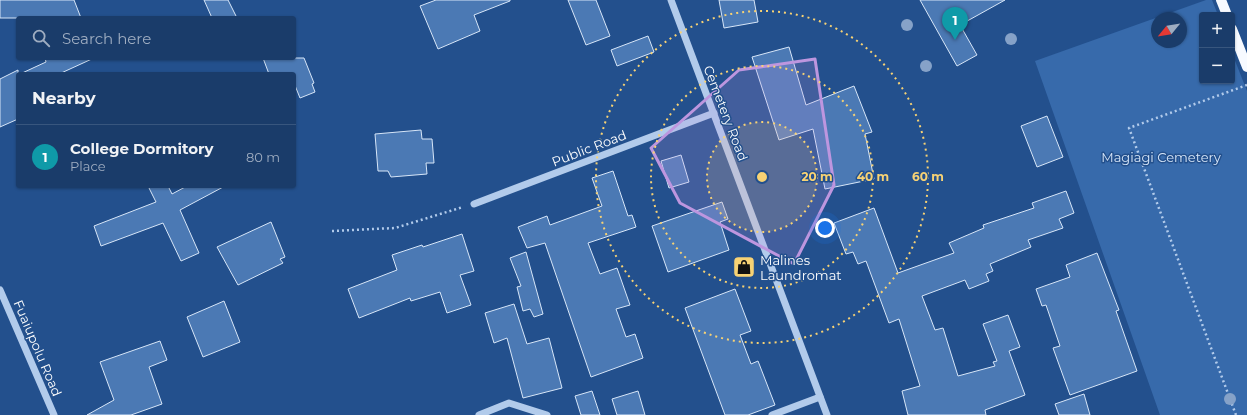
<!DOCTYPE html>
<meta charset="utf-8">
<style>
:root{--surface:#1a3c6a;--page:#234370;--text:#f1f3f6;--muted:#9fadc1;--line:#38567e;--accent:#f7d274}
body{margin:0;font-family:Montserrat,sans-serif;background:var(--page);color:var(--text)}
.controls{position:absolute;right:12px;top:12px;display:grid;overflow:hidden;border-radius:4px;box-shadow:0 1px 3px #0004}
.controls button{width:36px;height:36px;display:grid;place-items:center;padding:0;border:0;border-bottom:1px solid var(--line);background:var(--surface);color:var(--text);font:20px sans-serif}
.compass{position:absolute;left:1151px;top:12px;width:36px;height:36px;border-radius:50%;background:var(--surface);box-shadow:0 1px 3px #0004;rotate:240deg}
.you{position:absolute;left:825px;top:228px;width:14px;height:14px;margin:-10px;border:3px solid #fff;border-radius:50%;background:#1a73e8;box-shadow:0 0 0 6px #1a73e833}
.badge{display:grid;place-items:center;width:26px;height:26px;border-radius:50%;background:var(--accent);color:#fff;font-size:13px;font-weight:700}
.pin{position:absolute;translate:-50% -33px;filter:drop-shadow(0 1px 2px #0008)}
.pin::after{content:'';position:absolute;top:21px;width:14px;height:12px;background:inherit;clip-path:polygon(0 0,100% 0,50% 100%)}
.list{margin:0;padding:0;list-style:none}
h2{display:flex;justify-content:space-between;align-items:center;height:52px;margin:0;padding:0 16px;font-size:17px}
h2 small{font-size:13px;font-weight:400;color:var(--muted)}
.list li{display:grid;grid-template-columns:26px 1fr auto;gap:12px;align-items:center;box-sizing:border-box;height:64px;padding:0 16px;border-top:1px solid var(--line)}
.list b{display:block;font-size:15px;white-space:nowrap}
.list p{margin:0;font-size:13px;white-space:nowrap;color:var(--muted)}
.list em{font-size:13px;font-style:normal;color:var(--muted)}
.icon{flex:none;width:22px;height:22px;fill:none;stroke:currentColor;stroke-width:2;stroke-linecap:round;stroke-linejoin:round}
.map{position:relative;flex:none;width:1247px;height:415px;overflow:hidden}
.search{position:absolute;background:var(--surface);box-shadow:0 1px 3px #0004;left:16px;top:16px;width:280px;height:44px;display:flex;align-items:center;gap:10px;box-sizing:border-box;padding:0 14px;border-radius:4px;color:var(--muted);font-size:15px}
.panel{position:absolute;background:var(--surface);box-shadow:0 1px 3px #0004;left:16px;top:72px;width:280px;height:116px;border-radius:4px}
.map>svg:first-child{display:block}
.green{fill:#376aab;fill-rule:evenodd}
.building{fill:#4b79b4;stroke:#d7e6f8}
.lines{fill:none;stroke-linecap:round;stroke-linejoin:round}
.path{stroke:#b2cbeb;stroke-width:2.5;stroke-dasharray:2 3;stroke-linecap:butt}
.minor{stroke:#b2cbeb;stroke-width:7}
.major{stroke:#f7faff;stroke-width:10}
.tree{fill:#86a2c8}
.marked{fill:#bd96df;fill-opacity:0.2;stroke:#bd96df;stroke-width:3;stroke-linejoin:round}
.ring{fill:none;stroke:#f7d274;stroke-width:2;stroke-dasharray:2 4}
.labels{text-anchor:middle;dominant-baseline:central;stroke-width:3;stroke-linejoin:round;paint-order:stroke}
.street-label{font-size:13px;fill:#fff;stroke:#23508d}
.park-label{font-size:13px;fill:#d7e6f8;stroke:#23508d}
.poi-label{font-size:13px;fill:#fff;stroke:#23508d;text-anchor:start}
.centre{fill:#f7d274;stroke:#23508d;stroke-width:2}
.ring-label{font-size:12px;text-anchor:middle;font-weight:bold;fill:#f7d274;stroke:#23508d;stroke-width:3;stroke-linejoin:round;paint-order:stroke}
</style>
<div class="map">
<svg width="1247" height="415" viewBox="0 0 1247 415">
<rect width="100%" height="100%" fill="#23508d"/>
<path class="green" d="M1206,0h6l6,15h-16v66h30v-28l15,38v324h-87l-125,-354zM1157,18h24v24h-24z"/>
<g class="building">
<polygon points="0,0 74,0 81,18 0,18"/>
<polygon points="204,0 228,0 237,18 212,18"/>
<polygon points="436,0 510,0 510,1 474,15 480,31 438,49 420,6"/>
<polygon points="568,0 596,0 610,36 586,45"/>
<polygon points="719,0 754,0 758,22 724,28"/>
<polygon points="920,0 1005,0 960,25 977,55 957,66"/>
<polygon points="648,36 654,52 617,66 611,50"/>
<polygon points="789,47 806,105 854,86 872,132 865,134 874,179 825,189 813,129 779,140 752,57"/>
<polygon points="45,58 94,58 59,74 20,74 46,62"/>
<polygon points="263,58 304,58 314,83 312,84 315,92 300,98 294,83 294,74 269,74"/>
<polygon points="18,70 18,119 0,127 0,79"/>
<polygon points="1047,116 1063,157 1037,167 1021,126"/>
<polygon points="421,130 422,139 432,139 434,163 426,163 427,174 391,177 388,171 378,171 375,134"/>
<polygon points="681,155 689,182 669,188 661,161"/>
<polygon points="613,171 628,216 632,215 636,227 588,243 600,274 617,268 630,305 616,309 626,337 635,334 643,358 591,377 545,243 527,248 518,227 547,216 550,225 602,206 592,178"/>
<polygon points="148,186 168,186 172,194 187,186 225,186 180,210 199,253 181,261 163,223 101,246 94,226 156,202"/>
<polygon points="1066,191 1074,213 1059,219 1063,228 1028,240 1031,247 990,264 993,271 986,274 989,281 969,289 965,280 922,296 935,330 943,328 958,376 995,366 993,362 997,361 983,324 1008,315 1020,347 1009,351 1025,395 985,410 986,415 908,415 902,391 920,386 899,319 889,323 866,261 858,264 853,252 846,254 834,223 874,208 898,273 954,253 949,243 984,228 983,225 1034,208 1032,203"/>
<polygon points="722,202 728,219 720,222 729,250 668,272 652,226"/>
<polygon points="271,222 285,257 280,259 283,263 238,285 217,247"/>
<polygon points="462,234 474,271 460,275 471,305 447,313 440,292 411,301 410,298 359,318 348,289 397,270 392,255 422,245 423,247"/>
<polygon points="526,252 543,314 534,317 530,309 523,311 517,287 521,286 510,258"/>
<polygon points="1097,253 1119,310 1116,311 1137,371 1070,395 1053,348 1060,346 1046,305 1042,306 1036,289 1070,277 1066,265"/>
<polygon points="735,289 751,331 740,335 751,364 758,361 775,405 748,415 725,415 685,308"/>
<polygon points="224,301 240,342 203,357 187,317"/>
<polygon points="514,304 527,344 549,338 562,388 523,398 507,338 494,343 485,313"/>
<polygon points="160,341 167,360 149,367 162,404 131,415 87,415 114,400 100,362"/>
<polygon points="592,391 600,415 581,415 575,396"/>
<polygon points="638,391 645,415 617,415 612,399"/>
<polygon points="1084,394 1090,415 1059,415 1055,404"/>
</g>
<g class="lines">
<g class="path">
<polyline points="332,231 395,228 463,207"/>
<polyline points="1236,415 1129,128 1247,85"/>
</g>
<g class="minor">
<polyline points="671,0 827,415"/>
<polyline points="474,204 714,113"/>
<polyline points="0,290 54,415"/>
<polyline points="479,415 509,403 547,415"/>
<polyline points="772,415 820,397"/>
</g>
<g class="major">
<polyline points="1221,0 1227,15"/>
<polyline points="1232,29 1247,67"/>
</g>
</g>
<g class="tree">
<circle cx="907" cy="25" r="6"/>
<circle cx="1011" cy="39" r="6"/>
<circle cx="926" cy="66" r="6"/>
<circle cx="1230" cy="399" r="6"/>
</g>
<path class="marked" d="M815,59l19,126 -40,79 -114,-61 -29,-55 88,-78z"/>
<circle cx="762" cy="177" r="55" fill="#f7d274" fill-opacity=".12"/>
<g class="ring">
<circle cx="762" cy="177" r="55"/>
<circle cx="762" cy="177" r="111"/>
<circle cx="762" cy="177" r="166"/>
</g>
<defs>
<g id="shop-square" transform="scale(1.15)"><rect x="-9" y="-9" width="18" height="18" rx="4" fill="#f7d274" stroke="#23508d"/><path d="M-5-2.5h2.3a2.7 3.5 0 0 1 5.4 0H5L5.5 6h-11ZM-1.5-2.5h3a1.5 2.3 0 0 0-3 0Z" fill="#111"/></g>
</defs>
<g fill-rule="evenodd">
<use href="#shop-square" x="744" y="267"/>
</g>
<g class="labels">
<g class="street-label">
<text transform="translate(726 113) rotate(69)">Cemetery Road</text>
<text transform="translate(589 148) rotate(-21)">Public Road</text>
<text transform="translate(38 348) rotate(67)">Fuaiupolu Road</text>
</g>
<g class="park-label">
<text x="1161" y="157">Magiagi Cemetery</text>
</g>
<g class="poi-label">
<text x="760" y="260">Malines<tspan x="760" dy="15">Laundromat</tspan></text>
</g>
</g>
<circle cx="762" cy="177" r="6" class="centre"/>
<g class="ring-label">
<text x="817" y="181">20 m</text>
<text x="873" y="181">40 m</text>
<text x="928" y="181">60 m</text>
</g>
</svg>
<div class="controls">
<button>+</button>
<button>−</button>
</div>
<svg class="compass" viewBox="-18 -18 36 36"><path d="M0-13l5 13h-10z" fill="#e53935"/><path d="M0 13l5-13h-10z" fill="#9fadc1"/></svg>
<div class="you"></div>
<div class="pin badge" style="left:955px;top:40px;background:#0f9aa8">1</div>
<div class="search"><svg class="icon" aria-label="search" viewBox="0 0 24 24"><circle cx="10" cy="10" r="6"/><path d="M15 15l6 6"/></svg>Search here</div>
<section class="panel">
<h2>Nearby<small></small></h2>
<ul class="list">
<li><span class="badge" style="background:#0f9aa8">1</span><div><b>College Dormitory</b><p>Place</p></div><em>80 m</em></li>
</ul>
</section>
</div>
